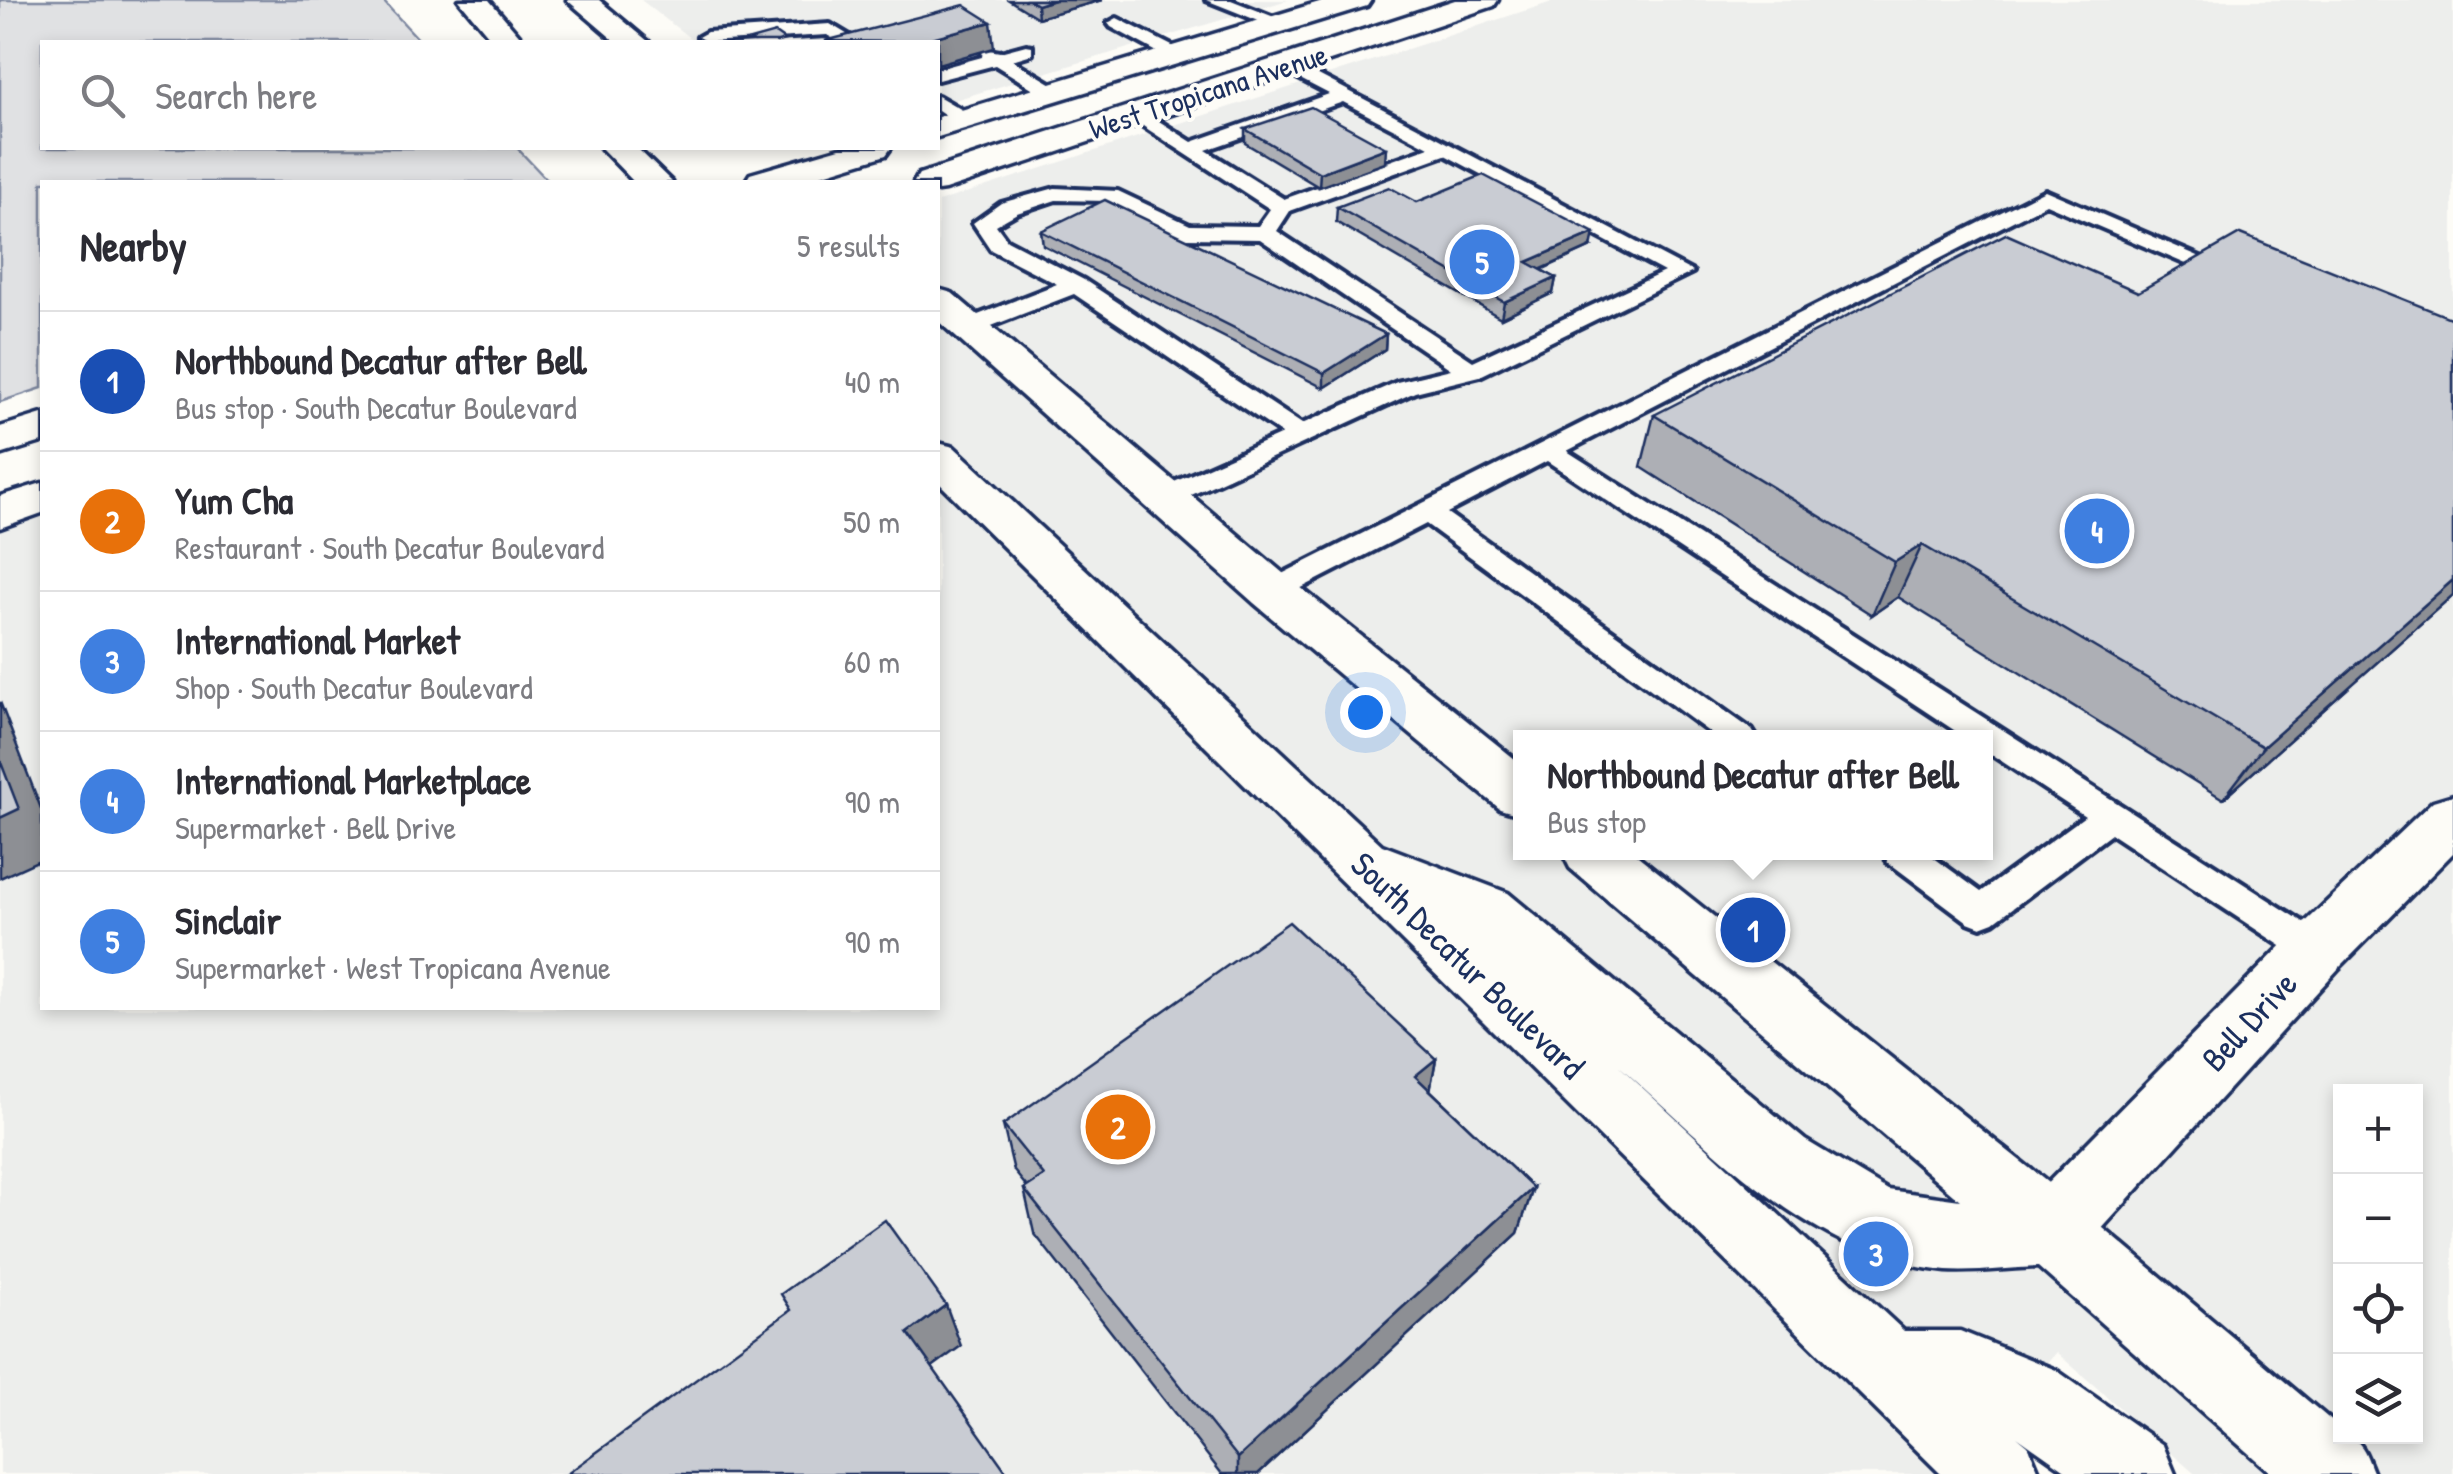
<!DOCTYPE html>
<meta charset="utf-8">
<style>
:root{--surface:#fff;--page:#f2f2f3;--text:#2b2b33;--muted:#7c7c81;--line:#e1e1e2;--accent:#0b8043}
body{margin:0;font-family:"Patrick Hand",sans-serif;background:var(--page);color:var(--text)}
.controls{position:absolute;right:30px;bottom:30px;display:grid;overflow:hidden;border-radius:0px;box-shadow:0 5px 15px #0003}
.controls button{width:90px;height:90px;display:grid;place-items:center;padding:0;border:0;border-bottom:2px solid var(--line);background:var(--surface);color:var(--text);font:50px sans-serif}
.you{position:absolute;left:1365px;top:712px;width:35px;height:35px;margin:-25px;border:8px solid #fff;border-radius:50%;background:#1a73e8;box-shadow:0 0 0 15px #1a73e833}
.badge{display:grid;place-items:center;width:65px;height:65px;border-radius:50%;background:var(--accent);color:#fff;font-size:32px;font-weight:700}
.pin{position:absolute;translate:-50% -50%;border:5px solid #fff;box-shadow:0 2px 10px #0006}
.popup{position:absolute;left:1513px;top:730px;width:480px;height:130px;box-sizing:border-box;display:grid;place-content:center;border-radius:0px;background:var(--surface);filter:drop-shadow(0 2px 8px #0005);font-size:32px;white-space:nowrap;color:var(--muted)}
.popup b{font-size:38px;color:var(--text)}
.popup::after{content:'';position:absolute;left:50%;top:100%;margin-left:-20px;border:20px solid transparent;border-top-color:var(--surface)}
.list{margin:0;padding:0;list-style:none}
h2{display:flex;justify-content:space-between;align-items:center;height:130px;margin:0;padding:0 40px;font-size:42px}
h2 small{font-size:32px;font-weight:400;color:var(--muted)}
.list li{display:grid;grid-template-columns:65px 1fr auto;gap:30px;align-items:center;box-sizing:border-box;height:140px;padding:0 40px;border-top:2px solid var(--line)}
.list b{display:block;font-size:38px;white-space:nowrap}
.list p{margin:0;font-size:32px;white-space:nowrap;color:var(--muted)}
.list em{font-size:32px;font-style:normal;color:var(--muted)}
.icon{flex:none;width:55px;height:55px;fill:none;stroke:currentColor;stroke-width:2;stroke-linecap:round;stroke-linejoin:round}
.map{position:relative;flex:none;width:2453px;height:1474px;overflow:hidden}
.search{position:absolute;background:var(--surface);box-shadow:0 5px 15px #0003;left:40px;top:40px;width:900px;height:110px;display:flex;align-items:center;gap:25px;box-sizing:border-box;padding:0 35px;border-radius:0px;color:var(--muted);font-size:38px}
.panel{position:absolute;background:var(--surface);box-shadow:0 5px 15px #0003;left:40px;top:180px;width:900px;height:830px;border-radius:0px}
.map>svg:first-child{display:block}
.built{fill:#edeeec;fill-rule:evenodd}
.green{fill:#e0e1e3;stroke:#7e88a0;stroke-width:2.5}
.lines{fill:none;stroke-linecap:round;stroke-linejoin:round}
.lane-casing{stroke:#1b2f5e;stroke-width:8}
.street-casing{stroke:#1b2f5e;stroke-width:7}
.primary-casing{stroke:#1b2f5e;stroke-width:7}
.lane{fill:#fdfcf7;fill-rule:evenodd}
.street{fill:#fdfcf7;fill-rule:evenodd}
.primary{fill:#fdfcf7;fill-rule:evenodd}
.wall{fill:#adafb5;stroke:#1b2f5e;stroke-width:2.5}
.shaded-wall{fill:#8d8f94;stroke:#1b2f5e;stroke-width:2.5}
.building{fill:#c9ccd3;stroke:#1b2f5e;stroke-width:2.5}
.labels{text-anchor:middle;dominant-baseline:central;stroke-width:8;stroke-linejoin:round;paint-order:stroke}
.far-street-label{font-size:30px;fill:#1b2f5e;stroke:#fdfcf7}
.street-label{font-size:35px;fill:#1b2f5e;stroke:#fdfcf7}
</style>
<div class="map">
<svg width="2453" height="1474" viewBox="0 0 2453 1474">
<rect width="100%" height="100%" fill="#fdfcf7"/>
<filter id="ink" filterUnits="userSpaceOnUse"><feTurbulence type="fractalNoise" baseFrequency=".01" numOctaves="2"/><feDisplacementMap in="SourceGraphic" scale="20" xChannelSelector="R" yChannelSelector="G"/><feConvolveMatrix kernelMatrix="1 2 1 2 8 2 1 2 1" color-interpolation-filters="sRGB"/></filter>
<g filter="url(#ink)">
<g class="built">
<polygon points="641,0 1288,0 938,105 938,42 695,42"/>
<path d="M1558,0h895v1474h-258l-139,-122 -105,122h-1951v-967l42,-14v515h896v-806zM1520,738h466v114h-466zM2340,1092h76v344h-76z"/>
</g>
<polygon class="green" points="0,0 382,0 421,42 42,42 42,148 517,148 549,182 42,182 42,388 0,402"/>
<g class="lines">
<g class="lane-casing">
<g id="lane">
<polygon points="1206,0 1231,0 1289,23 1274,27"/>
<polygon points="1117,18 1182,51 1185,55 1170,59 1111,27 1108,23"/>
<polygon points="830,24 860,42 839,42 827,35 707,42 698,37 707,32"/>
<polygon points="1026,45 1032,46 1032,54 1012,60 1059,88 1059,96 1045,96 995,65 938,80 938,69 982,57 983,49 1000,52"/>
<path d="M1288,59l405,213 -213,104 -65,16 -241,111h-20l-4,-6 4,-6 128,-57 -208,-140 -98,38h-16l-4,-5 4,-5 97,-38 -66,-34 -18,-27 28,-20 54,-15 63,3 72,34 68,1 12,-17 -144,-94 17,-4 49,31 137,-48 -48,-25 -2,-4zM1343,102l86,45 -145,52 -78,-49zM1445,155l219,117 -191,89 -196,-130 13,-20zM1056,200l51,1 79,37 74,1 191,130 -54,13 -95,42 -218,-144 -77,-40 -11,-15 21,-12z"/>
<polygon points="938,96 971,115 971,123 957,123 938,110"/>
<polygon points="2045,190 2247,277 2244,282 2228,282 2046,204 1567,451 2330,939 2335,950 2330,961 2317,965 2304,961 2111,834 1994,922 1981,927 1968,922 1888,862 1883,852 1926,852 1981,892 2085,816 1986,751 1986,738 1966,738 1547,461 1447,513 1752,730 1757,738 1717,738 1426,524 1282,598 1262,598 1257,591 1262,584"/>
</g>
</g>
<g class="street-casing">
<polygon id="street" points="2453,795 2453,853 2339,968 2077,1256 2051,1266 2025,1256 2015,1231 2025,1206 2295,932 2433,801"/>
</g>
<g class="primary-casing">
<g id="primary">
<polygon points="459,0 489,0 525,42 494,42"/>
<polygon points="567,0 599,0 649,42 616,42"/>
<polygon points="1326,0 1371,0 1367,6 938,137 938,117"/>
<polygon points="1455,0 1498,0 1494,6 945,190 938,191 938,182 914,182 919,174"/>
<polygon points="601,148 637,148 672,182 634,182"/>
<polygon points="840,148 891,148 886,155 798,182 745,182 750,174"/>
<polygon points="938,289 952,293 1290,579 1520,763 1520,815 1500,809 1254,603 938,321"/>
<polygon points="42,414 42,442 0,455 0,427"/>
<path d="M938,443l16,4 428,398 126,48 297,247 83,50 72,10 -390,-332 -8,-16h71l444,354 263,222v8c23,0 26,20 34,38h-102l-234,-207c-30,1 -62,6 -92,4 -134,-12 -234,-123 -329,-207l287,267h56l96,39 107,75 12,29h-104l-54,-38 11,9 12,29h-99l-1003,-992z"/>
<polygon points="42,483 42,513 0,528 0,496"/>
</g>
</g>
<use href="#lane" class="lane"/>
<use href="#street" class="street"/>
<use href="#primary" class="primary"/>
</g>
<g class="wall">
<polygon points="1009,0 1102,0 1038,18"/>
<polygon points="1245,129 1385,163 1319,187 1245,143"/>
<polygon points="1337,207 1591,247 1541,270 1556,278 1553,293 1501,318 1336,222"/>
<polygon points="1041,231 1386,334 1385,349 1324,388 1043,245"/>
<polygon points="2138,292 2453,319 2453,595 2223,799 1898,597 1872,615 1641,467 1654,415"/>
<polygon points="1436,1059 1430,1090 1533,1188 1518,1233 1258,1474 1222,1474 1034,1233 1024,1189 1027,1187 1014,1171 1003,1125"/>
</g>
<g class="shaded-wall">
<polygon points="1054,0 1102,0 1038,18 1037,5"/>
<polygon points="991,22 994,48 938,64 938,42 917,42"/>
<polygon points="1386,148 1385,163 1319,187 1320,173"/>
<polygon points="1594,233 1591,247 1524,277 1527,262"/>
<polygon points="1556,278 1553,293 1501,318 1504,302"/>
<polygon points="1386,334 1385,349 1324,388 1324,373"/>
<polygon points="1922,545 1898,597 1872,615 1895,562"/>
<polygon points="2453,580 2453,595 2223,799 2263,747"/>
<polygon points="0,702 42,811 42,859 0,878"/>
<polygon points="1436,1059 1427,1107 1415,1076"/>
<polygon points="1533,1188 1518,1233 1258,1474 1238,1474 1238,1458"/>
<polygon points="946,1305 961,1346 924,1373 908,1333"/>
</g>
<g class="building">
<polygon points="1029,0 1054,0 1037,5"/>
<polygon points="964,5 991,22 917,42 825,41"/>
<polygon points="775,33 785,40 778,42 754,42 750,40"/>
<polygon points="1311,107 1386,148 1320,173 1245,129"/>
<polygon points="1483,175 1594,233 1527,262 1556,278 1504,302 1337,207 1389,187 1417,202"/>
<polygon points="1105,200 1386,334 1324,373 1041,231"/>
<polygon points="2006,234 2138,292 2240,234 2453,319 2453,580 2263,747 1922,545 1895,562 1654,415"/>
<polygon points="0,760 19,809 0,818"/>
<polygon points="1289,922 1436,1059 1415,1076 1533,1188 1238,1458 1024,1189 1044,1176 1003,1125"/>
<polygon points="885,1220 946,1305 908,1333 1008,1474 567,1474 791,1310 781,1294"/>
</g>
</g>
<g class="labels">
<g class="far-street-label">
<text transform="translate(1208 91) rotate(-18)">West Tropicana Avenue</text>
</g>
<g class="street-label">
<text transform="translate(1468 965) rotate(44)">South Decatur Boulevard</text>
<text transform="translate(2249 1021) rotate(-47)">Bell Drive</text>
</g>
</g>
</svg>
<div class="controls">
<button>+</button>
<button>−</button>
<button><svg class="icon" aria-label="locate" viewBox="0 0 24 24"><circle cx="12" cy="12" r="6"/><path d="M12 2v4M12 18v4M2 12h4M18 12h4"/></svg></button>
<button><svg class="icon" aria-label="layers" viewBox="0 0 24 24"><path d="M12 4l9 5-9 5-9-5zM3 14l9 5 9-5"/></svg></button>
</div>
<div class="you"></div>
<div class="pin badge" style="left:1753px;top:930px;background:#1a4fb4">1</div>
<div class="popup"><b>Northbound Decatur after Bell</b>Bus stop</div>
<div class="pin badge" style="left:1118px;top:1127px;background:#e8710a">2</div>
<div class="pin badge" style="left:1876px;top:1254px;background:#3f7fe0">3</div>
<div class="pin badge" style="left:2097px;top:531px;background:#3f7fe0">4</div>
<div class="pin badge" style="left:1482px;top:262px;background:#3f7fe0">5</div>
<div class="search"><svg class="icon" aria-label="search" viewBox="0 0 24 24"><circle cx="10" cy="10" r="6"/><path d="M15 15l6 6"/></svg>Search here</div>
<section class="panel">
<h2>Nearby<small>5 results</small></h2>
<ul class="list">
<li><span class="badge" style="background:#1a4fb4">1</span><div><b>Northbound Decatur after Bell</b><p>Bus stop · South Decatur Boulevard</p></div><em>40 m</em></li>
<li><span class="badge" style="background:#e8710a">2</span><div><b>Yum Cha</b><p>Restaurant · South Decatur Boulevard</p></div><em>50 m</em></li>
<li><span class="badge" style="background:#3f7fe0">3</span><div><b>International Market</b><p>Shop · South Decatur Boulevard</p></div><em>60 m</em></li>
<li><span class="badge" style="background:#3f7fe0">4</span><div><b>International Marketplace</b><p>Supermarket · Bell Drive</p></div><em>90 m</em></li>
<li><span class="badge" style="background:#3f7fe0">5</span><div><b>Sinclair</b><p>Supermarket · West Tropicana Avenue</p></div><em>90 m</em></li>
</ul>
</section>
</div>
